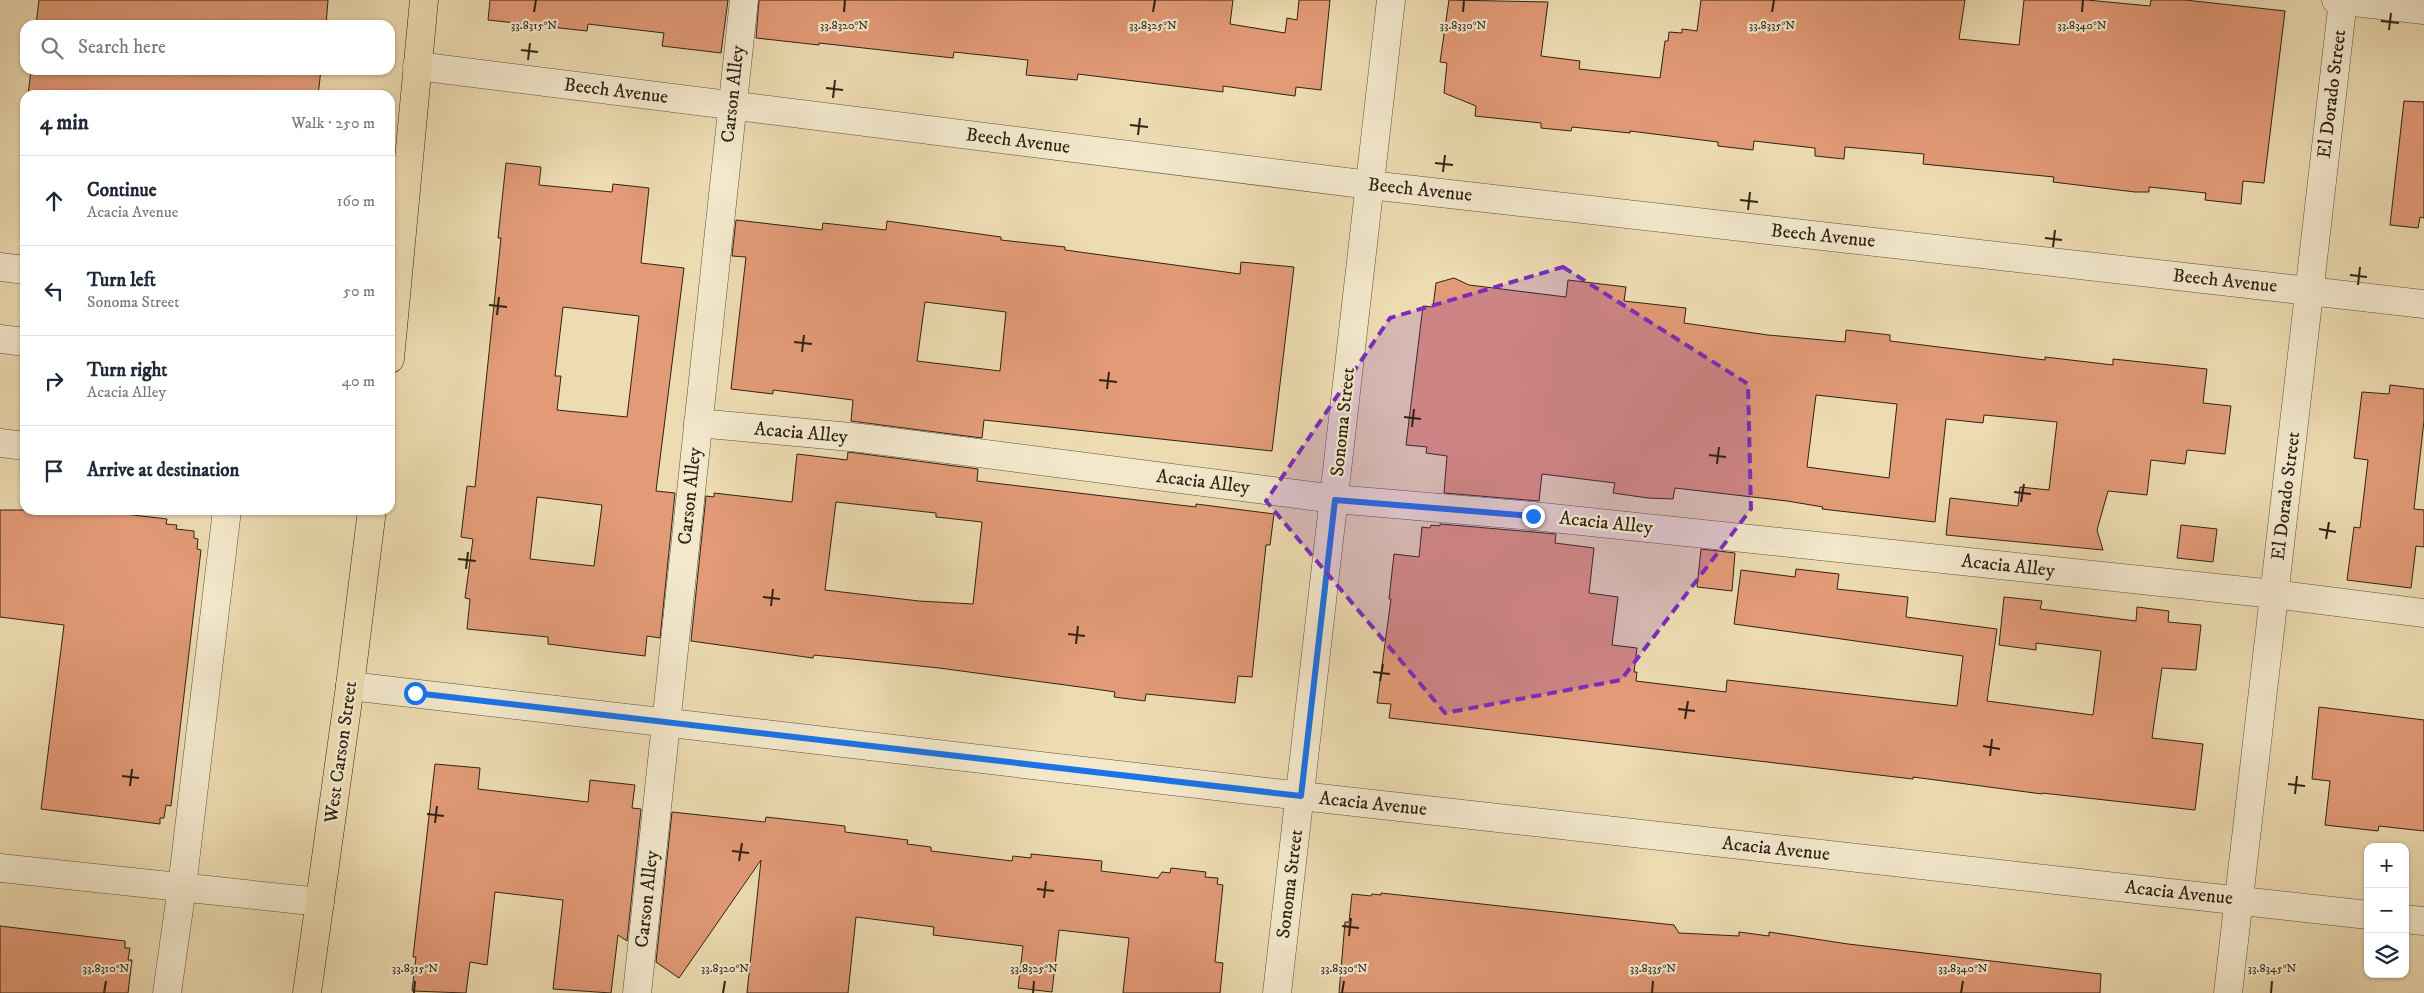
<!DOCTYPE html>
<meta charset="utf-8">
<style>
:root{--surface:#fff;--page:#f2f2f3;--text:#1f2937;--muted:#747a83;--line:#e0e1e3}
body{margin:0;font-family:"IM FELL DW Pica",serif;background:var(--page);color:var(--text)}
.controls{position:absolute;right:15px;bottom:15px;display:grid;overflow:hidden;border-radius:10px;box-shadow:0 1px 4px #0004}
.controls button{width:45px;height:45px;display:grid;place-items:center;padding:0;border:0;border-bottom:1px solid var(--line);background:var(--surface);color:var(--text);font:25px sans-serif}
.stop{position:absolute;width:15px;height:15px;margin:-11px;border:4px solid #1a73e8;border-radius:50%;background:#fff}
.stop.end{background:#1a73e8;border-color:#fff;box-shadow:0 1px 5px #0008}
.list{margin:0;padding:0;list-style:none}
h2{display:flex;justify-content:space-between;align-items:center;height:65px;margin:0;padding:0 20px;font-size:21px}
h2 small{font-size:16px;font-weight:400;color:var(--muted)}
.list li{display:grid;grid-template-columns:32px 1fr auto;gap:15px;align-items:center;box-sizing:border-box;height:90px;padding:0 20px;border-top:1px solid var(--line)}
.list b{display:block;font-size:19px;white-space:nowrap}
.list p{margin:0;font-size:16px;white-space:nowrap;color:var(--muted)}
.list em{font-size:16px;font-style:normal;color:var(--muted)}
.icon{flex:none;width:28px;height:28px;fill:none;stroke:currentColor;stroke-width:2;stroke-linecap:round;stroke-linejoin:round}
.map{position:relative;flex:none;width:2424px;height:993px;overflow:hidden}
.search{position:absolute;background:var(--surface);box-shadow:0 1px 4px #0004;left:20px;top:20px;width:375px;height:55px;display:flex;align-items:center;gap:12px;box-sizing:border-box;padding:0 18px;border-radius:15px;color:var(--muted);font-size:19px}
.panel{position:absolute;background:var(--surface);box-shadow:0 1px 4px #0004;left:20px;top:90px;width:375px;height:425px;border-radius:15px}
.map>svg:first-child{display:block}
.building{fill:#e29a77;stroke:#2d2316;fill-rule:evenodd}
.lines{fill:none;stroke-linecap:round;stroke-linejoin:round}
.minor-casing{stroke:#5d513d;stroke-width:29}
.major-casing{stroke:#2d2316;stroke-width:29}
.minor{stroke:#f3e8cc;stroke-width:28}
.major{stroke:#eddbb1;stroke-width:28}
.route{stroke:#1a73e8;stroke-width:6}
.marked{fill:#7b2cbf;fill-opacity:0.2;stroke:#7b2cbf;stroke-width:4;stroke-dasharray:10 6;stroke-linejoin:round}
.ticks{fill:none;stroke:#2d2316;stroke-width:2}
.labels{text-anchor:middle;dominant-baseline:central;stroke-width:4.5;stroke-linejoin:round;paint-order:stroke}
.street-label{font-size:19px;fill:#2d2316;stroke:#f3e8cc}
.ticks-label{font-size:12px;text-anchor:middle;fill:#2d2316;stroke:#f3e8cc;stroke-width:4.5;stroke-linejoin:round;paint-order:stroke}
</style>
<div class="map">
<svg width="2424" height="993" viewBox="0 0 2424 993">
<rect width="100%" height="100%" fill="#eddbb1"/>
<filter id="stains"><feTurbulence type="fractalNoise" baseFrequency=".004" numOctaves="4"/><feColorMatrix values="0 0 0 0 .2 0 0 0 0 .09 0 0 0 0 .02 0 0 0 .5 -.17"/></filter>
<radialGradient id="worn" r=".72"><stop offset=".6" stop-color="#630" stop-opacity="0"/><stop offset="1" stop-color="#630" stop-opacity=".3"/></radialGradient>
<g class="building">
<polygon points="39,0 328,0 326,25 36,25"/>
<polygon points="490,0 728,0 721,53 662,46 664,33 588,24 587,31 488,20"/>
<polygon points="759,0 1233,0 1230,24 1285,33 1287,18 1297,20 1299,0 1330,0 1321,90 1296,87 1295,96 1223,86 1223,92 1078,74 1077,80 1026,75 1028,60 954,52 953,58 819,43 819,45 756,38"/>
<polygon points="1449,0 1548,2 1541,56 1580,61 1579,69 1660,78 1665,41 1668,41 1669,32 1682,33 1682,29 1697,31 1701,0 1965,0 1959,39 2019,45 2024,0 2087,0 2150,6 2151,0 2185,0 2285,11 2264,183 2243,181 2241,204 2205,200 2206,193 2149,187 2149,192 2135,192 2053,182 2054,177 1923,164 1924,154 1845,147 1844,159 1815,156 1815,148 1754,141 1753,150 1718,146 1718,142 1630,131 1630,133 1572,127 1571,131 1541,128 1541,123 1475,116 1476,106 1444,93 1447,63 1440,62"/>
<polygon points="31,70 321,70 318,95 28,95"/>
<polygon points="2404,101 2424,102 2424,218 2420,217 2418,228 2390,225"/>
<path d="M506,163l35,4 -2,18 73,7 1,-8 36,4 -8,75 43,5 -28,223 19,2 -15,145 -13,-2 -2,20 -97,-12v-7l-81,-8 3,-30 -5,-1 8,-59 -12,-2 6,-51 8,1 26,-249h-3zM563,307l76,9 -12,101 -70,-7 4,-34h-6zM537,497l65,8 -8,61 -64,-7z"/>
<path d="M736,220l86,10 1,-7 63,7 1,-9 114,16v3l64,7v3l175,24 1,-12 53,5 -22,184 -288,-31 -2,18 -131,-17 2,-21 -80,-10v4l-42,-5 15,-132 -14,-1zM925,302l81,10 -6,59 -83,-10z"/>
<path d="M1454,278l15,7 97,12 2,-17 58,7 -2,14 62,7 -2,15 84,12 77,7 1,-12 44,5v6l155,19v-3l68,8v-6l94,10 -4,34 28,3 -6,48 -38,-4 -2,14 -34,-4 -4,35 -39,-4 -11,39 6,20 -157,-15 4,-37 68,8 2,-19 29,3 8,-68 -73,-7 -1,8 -37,-4 -11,103 -113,-13 1,-2 -36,-6 -112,-13 -2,11 -25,-1 -35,-5 2,-10 -73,-9 -3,27 -95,-8 3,-37 -21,-3 1,-6 -21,-2 17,-139 10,1 3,-24zM1816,395l81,9 -8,74 -82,-11z"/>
<polygon points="2390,385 2424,389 2424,421 2414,509 2424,510 2424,547 2416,546 2411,588 2347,580 2354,527 2360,528 2368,460 2354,458 2362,392 2389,394"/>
<path d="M848,452l130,17 -1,12 219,26v-3l78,10 -4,31h-4l-14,132 -14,-1 -3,27 -89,-9 -1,7 -31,-4 1,-5 -20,-3 -156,-21 -125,-13 -1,3 -122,-17 15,-145 8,1v-4l78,9 5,-48 50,6zM836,502l100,11v4l46,5 -9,82 -54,-3 -94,-11z"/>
<polygon points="0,510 91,510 167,519 166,524 177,525 176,529 194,531 194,538 198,539 197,549 201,550 171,806 166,805 164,818 160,818 160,824 41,809 64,625 0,617"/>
<polygon points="1440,524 1556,534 1555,543 1594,548 1589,593 1618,597 1612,645 1637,648 1634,672 1637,672 1636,681 1726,692 1727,680 1957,706 1963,656 1734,624 1741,570 1795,577 1796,569 1839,574 1837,589 1908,597 1906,617 1997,629 1987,701 2093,715 2101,651 2036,643 2036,650 1999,645 2004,597 2042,601 2040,609 2136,621 2137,607 2169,611 2168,622 2201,625 2196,670 2162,668 2152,738 2203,744 2195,810 2042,793 2042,794 1913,777 1913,779 1389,718 1391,704 1377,703 1391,599 1389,599 1394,554 1419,557 1422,527 1430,528 1431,525 1440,526"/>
<polygon points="2181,525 2217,529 2213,562 2177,558"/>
<polygon points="1701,549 1735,553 1732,591 1697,587"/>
<polygon points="2319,707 2424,720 2424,831 2379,826 2378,831 2325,825 2330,781 2312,779"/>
<polygon points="435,764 480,768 478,789 588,802 590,780 635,785 632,808 641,809 627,941 618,935 611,993 553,989 563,900 495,892 487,965 470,962 466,993 412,991 416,957 413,957"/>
<polygon points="672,812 765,822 766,817 845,826 845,832 908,840 907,844 931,847 931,851 1012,861 1013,856 1031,858 1031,854 1102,861 1101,871 1158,878 1162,872 1170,873 1171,868 1206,872 1205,877 1218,878 1217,884 1223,885 1215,962 1223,963 1220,993 1123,993 1129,938 1059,930 1052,992 1018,988 1023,946 933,935 934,927 856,917 848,993 747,993 761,860 679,978 656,962"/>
<polygon points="1381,893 1674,925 1679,933 1739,936 1739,932 1769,936 1769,932 1848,944 2101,974 2100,993 1339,993 1345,922 1349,922 1352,894 1371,896 1372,894 1381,895"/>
<polygon points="0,926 125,941 125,948 130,948 128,960 132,960 128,993 0,993"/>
</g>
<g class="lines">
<g class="minor-casing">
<g id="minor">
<polyline points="2336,0 2424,10"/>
<polyline points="417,66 1370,185 2424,304"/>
<polyline points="0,267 25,270"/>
<polyline points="0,339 25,342"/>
<polyline points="698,423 861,438 1335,499 1533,516 2274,594 2424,613"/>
<polyline points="0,443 25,446"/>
<polyline points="350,686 1301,796 2368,915"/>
<polyline points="0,868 320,902"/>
<polyline points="2405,919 2424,921"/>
<polyline points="167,993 182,887 227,510"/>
<polyline points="637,993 744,0"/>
<polyline points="1277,993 1391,0"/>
<polyline points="2228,993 2343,0"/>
</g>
</g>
<g class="major-casing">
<g id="major">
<polyline points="390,359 424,0"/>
<polyline points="307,993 350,686 372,510"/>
</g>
</g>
<use href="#minor" class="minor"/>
<use href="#major" class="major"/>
</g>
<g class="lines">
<polyline class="route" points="415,693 1301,796 1335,500 1533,516"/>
</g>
<path class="marked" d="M1563,267l185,117 3,125 -130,171 -176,33 -179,-212 124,-183z"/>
<path class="ticks" d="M534,12l2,-12M844,12l1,-12M1153,12l2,-12M1463,12l1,-12M1772,12l2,-12M2082,12l1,-12M2381,21l18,2M2389,30l2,-17M521,50l17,2M528,60l2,-17M826,88l17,2M833,98l2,-18M1130,125l18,2M1138,135l2,-17M1435,163l18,2M1443,172l2,-17M1740,200l18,2M1748,210l2,-18M2045,238l17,2M2053,247l2,-17M2350,275l17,2M2358,285l2,-18M489,305l18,2M497,315l2,-18M794,342l18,2M802,352l2,-17M1099,380l18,2M1107,389l2,-17M1404,417l17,2M1412,427l2,-18M1709,455l17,2M1717,464l2,-17M2014,492l17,2M2021,502l3,-18M2319,529l17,3M2326,539l3,-17M458,559l18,2M466,569l2,-17M763,597l17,2M771,606l2,-17M1068,634l17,2M1076,644l2,-18M1373,672l17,2M1380,681l3,-17M1678,709l17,2M1685,719l3,-18M1983,746l17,3M1990,756l2,-17M122,776l17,2M2288,784l17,2M130,786l2,-17M2295,794l2,-18M427,814l17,2M435,823l2,-17M732,851l17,2M739,861l3,-18M1037,889l17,2M1044,898l2,-17M1342,926l17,2M1349,936l2,-18M104,993l2,-12M414,993l1,-12M723,993l2,-12M1033,993l1,-12M1342,993l2,-12M1652,993l1,-12M1961,993l2,-12M2271,993l1,-12"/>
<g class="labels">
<g class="street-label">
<text transform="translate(616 91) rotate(7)">Beech Avenue</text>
<text transform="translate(733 94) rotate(-84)">Carson Alley</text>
<text transform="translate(2332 94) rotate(-83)">El Dorado Street</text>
<text transform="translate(1018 141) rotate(7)">Beech Avenue</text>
<text transform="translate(1420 190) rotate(6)">Beech Avenue</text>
<text transform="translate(1823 236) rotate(6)">Beech Avenue</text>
<text transform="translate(2225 281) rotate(6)">Beech Avenue</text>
<text transform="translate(1343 422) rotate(-84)">Sonoma Street</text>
<text transform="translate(801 433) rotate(5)">Acacia Alley</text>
<text transform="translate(1203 482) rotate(7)">Acacia Alley</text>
<text transform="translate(690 496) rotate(-84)">Carson Alley</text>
<text transform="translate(2286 496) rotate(-83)">El Dorado Street</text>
<text transform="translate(1606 523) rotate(6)">Acacia Alley</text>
<text transform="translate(2008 566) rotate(6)">Acacia Alley</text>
<text transform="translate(341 752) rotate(-82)">West Carson Street</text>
<text transform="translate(1373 804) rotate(6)">Acacia Avenue</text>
<text transform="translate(1776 849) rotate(6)">Acacia Avenue</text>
<text transform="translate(1290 884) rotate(-83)">Sonoma Street</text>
<text transform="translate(2179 893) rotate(6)">Acacia Avenue</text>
<text transform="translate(647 899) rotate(-84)">Carson Alley</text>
</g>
</g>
<g class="ticks-label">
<text x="534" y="29">33.8315°N</text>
<text x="844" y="29">33.8320°N</text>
<text x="1153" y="29">33.8325°N</text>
<text x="1463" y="29">33.8330°N</text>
<text x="1772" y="29">33.8335°N</text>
<text x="2082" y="29">33.8340°N</text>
<text x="106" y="972">33.8310°N</text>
<text x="415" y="972">33.8315°N</text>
<text x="725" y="972">33.8320°N</text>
<text x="1034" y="972">33.8325°N</text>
<text x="1344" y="972">33.8330°N</text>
<text x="1653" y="972">33.8335°N</text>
<text x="1963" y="972">33.8340°N</text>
<text x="2272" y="972">33.8345°N</text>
</g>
<rect width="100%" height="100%" filter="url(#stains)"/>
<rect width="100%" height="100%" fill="url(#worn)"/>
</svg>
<div class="controls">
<button>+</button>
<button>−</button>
<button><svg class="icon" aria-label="layers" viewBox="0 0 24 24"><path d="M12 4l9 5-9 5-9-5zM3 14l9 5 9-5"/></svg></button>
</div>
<div class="stop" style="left:415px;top:693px"></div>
<div class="stop end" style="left:1533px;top:516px"></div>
<div class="search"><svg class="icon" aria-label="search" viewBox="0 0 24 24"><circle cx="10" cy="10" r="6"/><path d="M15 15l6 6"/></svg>Search here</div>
<section class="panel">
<h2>4 min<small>Walk · 250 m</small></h2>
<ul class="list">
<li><svg class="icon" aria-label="ahead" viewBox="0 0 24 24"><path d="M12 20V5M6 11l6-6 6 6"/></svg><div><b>Continue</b><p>Acacia Avenue</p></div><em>160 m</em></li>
<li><svg class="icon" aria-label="left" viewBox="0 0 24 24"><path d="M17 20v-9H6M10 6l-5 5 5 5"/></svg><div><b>Turn left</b><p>Sonoma Street</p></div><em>50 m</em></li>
<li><svg class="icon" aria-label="right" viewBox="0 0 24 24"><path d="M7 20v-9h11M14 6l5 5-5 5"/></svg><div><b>Turn right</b><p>Acacia Alley</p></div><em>40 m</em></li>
<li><svg class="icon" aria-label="arrive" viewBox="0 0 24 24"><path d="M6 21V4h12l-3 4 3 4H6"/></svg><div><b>Arrive at destination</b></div></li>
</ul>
</section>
</div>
